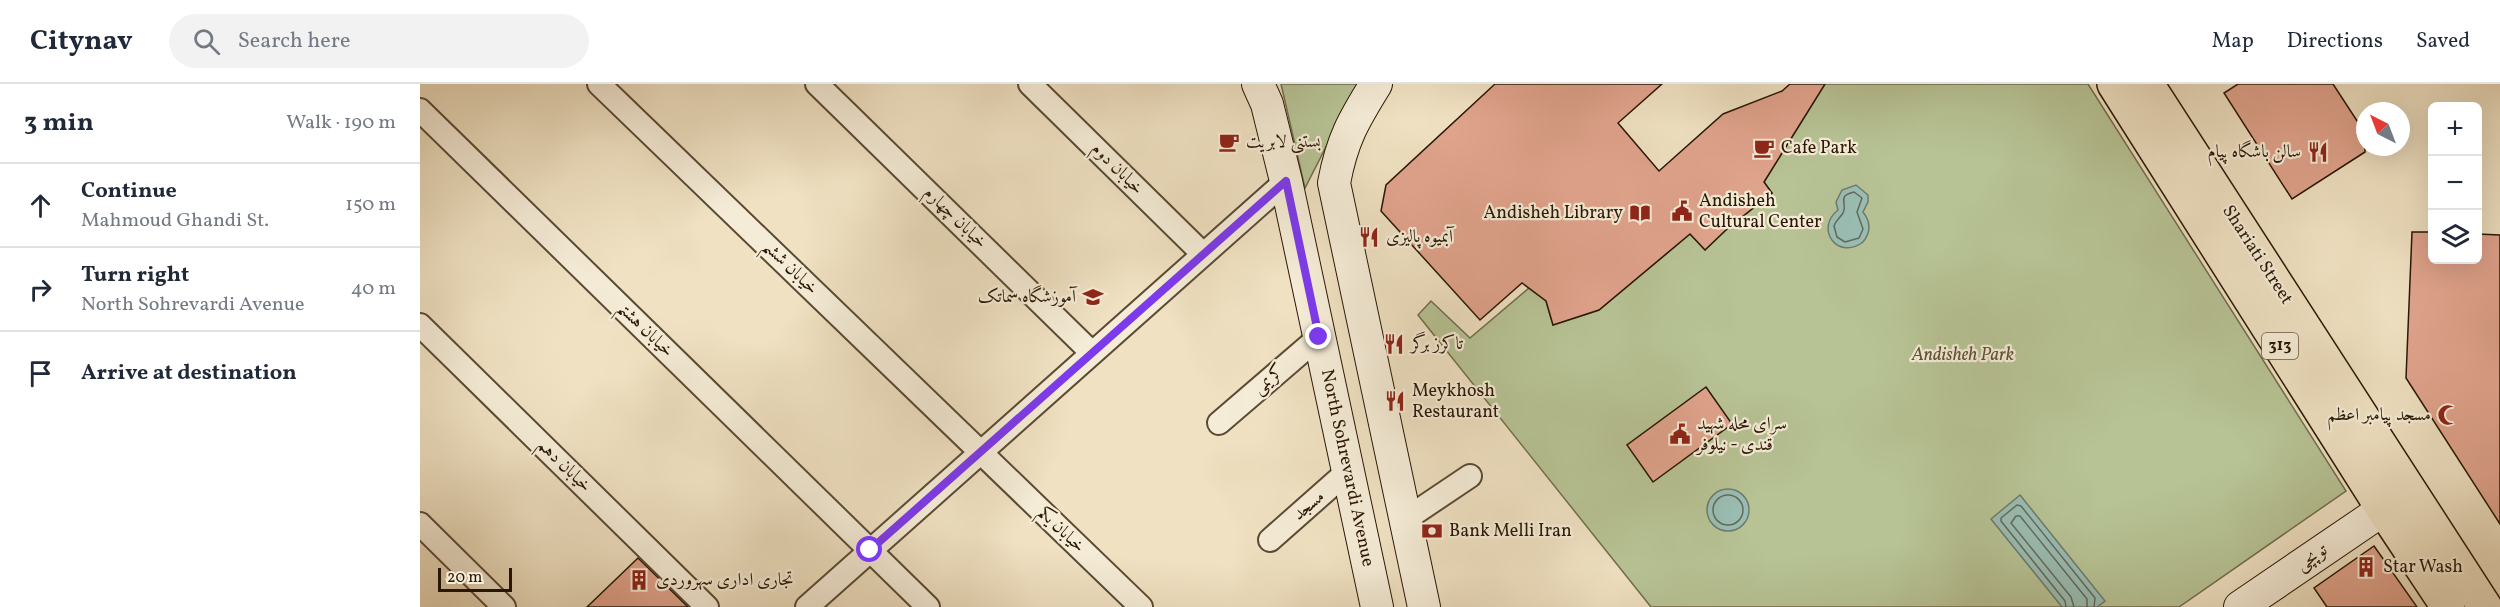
<!DOCTYPE html>
<meta charset="utf-8">
<style>
:root{--surface:#fff;--page:#f2f2f3;--text:#1f2937;--muted:#747a83;--line:#e0e1e3}
body{margin:0;font-family:Vollkorn,Amiri,serif;background:var(--page);color:var(--text)}
.controls{position:absolute;right:18px;top:18px;display:grid;overflow:hidden;border-radius:9px;box-shadow:0 6px 24px #0002}
.controls button{width:54px;height:54px;display:grid;place-items:center;padding:0;border:0;border-bottom:2px solid var(--line);background:var(--surface);color:var(--text);font:30px sans-serif}
.compass{position:absolute;left:1936px;top:18px;width:54px;height:54px;border-radius:50%;background:var(--surface);box-shadow:0 6px 24px #0002;rotate:318deg}
.scale{position:absolute;left:18px;bottom:15px;width:74px;box-sizing:border-box;padding-left:6px;border:3px solid #291704;border-top:0;font-size:16px;line-height:21px;white-space:nowrap;color:#291704;-webkit-text-stroke:4px #f5ecd7;paint-order:stroke}
.stop{position:absolute;width:18px;height:18px;margin:-14px;border:4px solid #7c3aed;border-radius:50%;background:#fff}
.stop.end{background:#7c3aed;border-color:#fff;box-shadow:0 2px 6px #0008}
.list{margin:0;padding:0;list-style:none}
h2{display:flex;justify-content:space-between;align-items:center;height:78px;margin:0;padding:0 24px;font-size:26px}
h2 small{font-size:20px;font-weight:400;color:var(--muted)}
.list li{display:grid;grid-template-columns:39px 1fr auto;gap:18px;align-items:center;box-sizing:border-box;height:84px;padding:0 24px;border-top:2px solid var(--line)}
.list b{display:block;font-size:22px;white-space:nowrap}
.list p{margin:0;font-size:20px;white-space:nowrap;color:var(--muted)}
.list em{font-size:20px;font-style:normal;color:var(--muted)}
.icon{flex:none;width:33px;height:33px;fill:none;stroke:currentColor;stroke-width:2;stroke-linecap:round;stroke-linejoin:round}
.map{position:relative;flex:none;width:2080px;height:523px;overflow:hidden}
header{display:flex;align-items:center;gap:36px;box-sizing:border-box;height:84px;padding:0 30px;background:var(--surface);border-bottom:2px solid var(--line)}
header strong{font-size:28px}
nav{display:flex;gap:33px;margin-inline-start:auto;font-size:21px}
.search{width:420px;height:54px;background:var(--page);display:flex;align-items:center;gap:15px;box-sizing:border-box;padding:0 21px;border-radius:33px;color:var(--muted);font-size:22px}
main{display:flex}
aside{flex:1;background:var(--surface)}
.map>svg:first-child{display:block}
.green{fill:#b7c395;stroke:#706d4c;stroke-width:1.5}
.water{fill:#9abeb4;stroke:#6d7b6e;stroke-width:1.5}
.lines{fill:none;stroke-linecap:round;stroke-linejoin:round}
.shore{stroke:#626a5c;stroke-width:1.5}
.building{fill:#e0a38c;stroke:#291704;stroke-width:1.5}
.minor-casing{stroke:#5a4a34;stroke-width:26}
.secondary-casing{stroke:#291704;stroke-width:34}
.primary-casing{stroke:#291704;stroke-width:36}
.minor{stroke:#f5ecd7;stroke-width:22}
.secondary{stroke:#f5ecd7;stroke-width:32}
.primary{stroke:#efe1c2;stroke-width:33}
.route{stroke:#7c3aed;stroke-width:8}
.labels{text-anchor:middle;dominant-baseline:central;stroke-width:4.5;stroke-linejoin:round;paint-order:stroke}
.shield{fill:#f5ecd7;stroke:#665743;stroke-width:1.5}
.shield-label{font-size:16px;font-weight:bold;fill:#291704}
.poi-label{font-size:18px;fill:#291704;stroke:#f5ecd7;text-anchor:start}
.street-label{font-size:18px;fill:#291704;stroke:#f5ecd7}
.park-label{font-size:18px;font-style:italic;fill:#5b5337;stroke:#f5ecd7}
</style>
<header>
<strong>Citynav</strong>
<div class="search"><svg class="icon" aria-label="search" viewBox="0 0 24 24"><circle cx="10" cy="10" r="6"/><path d="M15 15l6 6"/></svg>Search here</div>
<nav><a>Map</a><a>Directions</a><a>Saved</a></nav>
</header>
<main>
<aside>
<h2>3 min<small>Walk · 190 m</small></h2>
<ul class="list">
<li><svg class="icon" aria-label="ahead" viewBox="0 0 24 24"><path d="M12 20V5M6 11l6-6 6 6"/></svg><div><b>Continue</b><p>Mahmoud Ghandi St.</p></div><em>150 m</em></li>
<li><svg class="icon" aria-label="right" viewBox="0 0 24 24"><path d="M7 20v-9h11M14 6l5 5-5 5"/></svg><div><b>Turn right</b><p>North Sohrevardi Avenue</p></div><em>40 m</em></li>
<li><svg class="icon" aria-label="arrive" viewBox="0 0 24 24"><path d="M6 21V4h12l-3 4 3 4H6"/></svg><div><b>Arrive at destination</b></div></li>
</ul>
</aside>
<div class="map">
<svg width="2080" height="523" viewBox="0 0 2080 523">
<rect width="100%" height="100%" fill="#efe1c2"/>
<filter id="stains"><feTurbulence type="fractalNoise" baseFrequency=".00333" numOctaves="4"/><feColorMatrix values="0 0 0 0 .2 0 0 0 0 .09 0 0 0 0 .02 0 0 0 .5 -.17"/></filter>
<radialGradient id="worn" r=".72"><stop offset=".6" stop-color="#630" stop-opacity="0"/><stop offset="1" stop-color="#630" stop-opacity=".3"/></radialGradient>
<g class="green">
<polygon points="861,0 938,0 885,104"/>
<polygon points="1405,0 1668,0 1926,407 1759,523 1231,523 998,231 1011,217 1050,254 1109,204 1126,217 1133,241 1179,226 1270,150 1285,166 1307,145 1352,109 1344,98"/>
</g>
<g class="water">
<path d="M1436,101l12,10v7l-5,10c8,10 8,20 0,30 -25,19 -49,-13 -25,-32l-2,-8 6,-12z"/>
<circle cx="1308" cy="426" r="21"/>
<polygon points="1600,411 1685,517 1677,523 1642,523 1571,435"/>
</g>
<g class="lines">
<g class="shore">
<path d="M1434,108l8,6 -5,14 6,17 -4,9 -14,4 -8,-5 -3,-11c2,-6 6,-8 9,-13 5,-10 -7,-17 11,-21z"/>
<circle cx="1308" cy="426" r="15"/>
<polyline points="1646,523 1645,517 1581,437 1581,434 1597,421 1601,422 1675,514 1674,523"/>
<polyline points="1654,523 1651,513 1591,439 1596,432 1600,432 1667,515 1667,523"/>
</g>
</g>
<g class="building">
<polygon points="1075,0 1242,0 1198,39 1239,87 1303,30 1362,7 1370,0 1405,0 1344,98 1352,109 1307,145 1285,166 1270,150 1179,226 1133,241 1126,217 1102,199 1060,236 961,127 966,101"/>
<polygon points="1818,0 1913,0 1945,49 1945,68 1872,115 1804,9"/>
<polygon points="1992,148 2013,148 2013,176 2058,176 2058,150 2080,151 2080,440 1986,294"/>
<polygon points="1286,303 1312,340 1233,398 1207,361"/>
<polygon points="1954,462 1997,523 1907,523 1894,504"/>
<polygon points="218,474 268,523 167,523"/>
</g>
<g class="lines">
<g class="minor-casing">
<g id="minor">
<polyline points="179,0 721,523"/>
<polyline points="397,0 672,269"/>
<polyline points="610,0 783,170"/>
<polyline points="0,26 508,523"/>
<polyline points="0,241 287,523"/>
<polyline points="799,339 899,253"/>
<polyline points="986,435 1050,392"/>
<polyline points="0,440 84,523"/>
<polyline points="850,456 928,387"/>
<polyline points="387,523 866,97"/>
</g>
</g>
<g class="secondary-casing">
<g id="secondary">
<polyline points="838,0 847,20 866,97 957,523"/>
<path d="M956,0c-23,37 -34,56 -42,99l90,424"/>
<polyline points="1820,523 1986,410"/>
</g>
</g>
<g class="primary-casing">
<g id="primary">
<polyline points="1694,0 1963,425 2028,523"/>
<polyline points="1727,0 2065,523"/>
</g>
</g>
<use href="#minor" class="minor"/>
<use href="#secondary" class="secondary"/>
<use href="#primary" class="primary"/>
</g>
<g class="lines">
<polyline class="route" points="450,466 866,97 899,253"/>
</g>
<defs>
<g id="cafe-bare" transform="scale(1.62)"><path d="M-5.5-4.5H6V0H3Q3 3.5 0 3.5H-2.5Q-5.5 3.5-5.5 0ZM3-3.2v2h1.7v-2ZM-6 4.5H4V6H-6Z" fill="#8f2418" stroke="#f5ecd7" stroke-width="2.5" paint-order="stroke"/></g>
<g id="restaurant-bare" transform="scale(1.62)"><path d="M-5-6h1v4h1v-4h1v4h1v-4h1v5L-1.5 .5V6h-2V.5L-5-1ZM5-6V6H3V1.5H1.5Q1.5-4 5-6Z" fill="#8f2418" stroke="#f5ecd7" stroke-width="2.5" paint-order="stroke"/></g>
<g id="civic-bare" transform="scale(1.62)"><path d="M-.6-6.5H3V-4.5H.6V-3L4-1V1h2V6H-6V1h2V-1L-.6-3ZM-1.2 2.5V6h2.4V2.5Z" fill="#8f2418" stroke="#f5ecd7" stroke-width="2.5" paint-order="stroke"/></g>
<g id="library-bare" transform="scale(1.62)"><path d="M-6-4Q-3-5.5-.7-3.5V5Q-3 3-6 4ZM6-4Q3-5.5 .7-3.5V5Q3 3 6 4Z" fill="#8f2418" stroke="#f5ecd7" stroke-width="2.5" paint-order="stroke"/></g>
<g id="school-bare" transform="scale(1.62)"><path d="M0-5L7-2L0 1L-7-2ZM-4 1L0 2.5L4 1V4Q0 6-4 4Z" fill="#8f2418" stroke="#f5ecd7" stroke-width="2.5" paint-order="stroke"/></g>
<g id="mosque-bare" transform="scale(1.62)"><path d="M3.5-4.9A6 6 0 1 0 3.5 4.9A5 5 0 1 1 3.5-4.9Z" fill="#8f2418" stroke="#f5ecd7" stroke-width="2.5" paint-order="stroke"/></g>
<g id="bank-bare" transform="scale(1.62)"><path d="M-6-4H6V4H-6ZM0-2.3a2.3 2.3 0 1 0 0 4.6a2.3 2.3 0 1 0 0-4.6Z" fill="#8f2418" stroke="#f5ecd7" stroke-width="2.5" paint-order="stroke"/></g>
<g id="building-bare" transform="scale(1.62)"><path d="M-4-6H4V6H1V3H-1V6H-4ZM-2.5-4.3h1.7v1.8h-1.7ZM.8-4.3h1.7v1.8H.8ZM-2.5-1h1.7V.8h-1.7ZM.8-1h1.7V.8H.8Z" fill="#8f2418" stroke="#f5ecd7" stroke-width="2.5" paint-order="stroke"/></g>
</defs>
<g fill-rule="evenodd">
<use href="#cafe-bare" x="809" y="58"/>
<use href="#cafe-bare" x="1344" y="64"/>
<use href="#restaurant-bare" x="1898" y="68"/>
<use href="#civic-bare" x="1262" y="127"/>
<use href="#library-bare" x="1220" y="129"/>
<use href="#restaurant-bare" x="949" y="153"/>
<use href="#school-bare" x="673" y="213"/>
<use href="#restaurant-bare" x="974" y="260"/>
<use href="#restaurant-bare" x="975" y="317"/>
<use href="#mosque-bare" x="2028" y="331"/>
<use href="#civic-bare" x="1260" y="350"/>
<use href="#bank-bare" x="1012" y="447"/>
<use href="#building-bare" x="1946" y="483"/>
<use href="#building-bare" x="219" y="496"/>
</g>
<g class="labels">
<rect class="shield" x="1842" y="249" width="36" height="26" rx="4.5"/>
<g class="shield-label">
<text x="1860" y="262">313</text>
</g>
<g class="poi-label">
<text x="826" y="58">بستنی لابریت</text>
<text x="1361" y="64">Cafe Park</text>
<text x="1881" y="68" text-anchor="end">سالن باشگاه پیام</text>
<text x="1279" y="117">Andisheh<tspan x="1279" dy="21">Cultural Center</tspan></text>
<text x="1203" y="129" text-anchor="end">Andisheh Library</text>
<text x="966" y="153">آبمیوه پالیزی</text>
<text x="656" y="213" text-anchor="end">آموزشگاه سماتک</text>
<text x="991" y="260">تاکرز برگر</text>
<text x="992" y="307">Meykhosh<tspan x="992" dy="21">Restaurant</tspan></text>
<text x="2011" y="331" text-anchor="end">مسجد پیامبر اعظم</text>
<text x="1277" y="340">سرای محله شهید<tspan x="1277" dy="21">قندی - نیلوفر</tspan></text>
<text x="1029" y="447">Bank Melli Iran</text>
<text x="1963" y="483">Star Wash</text>
<text x="236" y="496">تجاری اداری سهروردی</text>
</g>
<g class="street-label">
<text transform="translate(697 85) rotate(45)">خیابان دوم</text>
<text transform="translate(535 134) rotate(44)">خیابان چهارم</text>
<text transform="translate(1837 171) rotate(57)">Shariati Street</text>
<text transform="translate(370 184) rotate(44)">خیابان ششم</text>
<text transform="translate(225 246) rotate(44)">خیابان هشتم</text>
<text transform="translate(849 296) rotate(-40)">کریمی</text>
<text transform="translate(144 382) rotate(44)">خیابان دهم</text>
<text transform="translate(927 384) rotate(78)">North Sohrevardi Avenue</text>
<text transform="translate(889 422) rotate(-41)">مسجد</text>
<text transform="translate(641 446) rotate(44)">خیابان یکم</text>
<text transform="translate(1892 474) rotate(-34)">توپچی</text>
</g>
<g class="park-label">
<text x="1543" y="271">Andisheh Park</text>
</g>
</g>
<rect width="100%" height="100%" filter="url(#stains)"/>
<rect width="100%" height="100%" fill="url(#worn)"/>
</svg>
<div class="controls">
<button>+</button>
<button>−</button>
<button><svg class="icon" aria-label="layers" viewBox="0 0 24 24"><path d="M12 4l9 5-9 5-9-5zM3 14l9 5 9-5"/></svg></button>
</div>
<svg class="compass" viewBox="-18 -18 36 36"><path d="M0-13l5 13h-10z" fill="#e53935"/><path d="M0 13l5-13h-10z" fill="#747a83"/></svg>
<div class="scale">20 m</div>
<div class="stop" style="left:450px;top:466px"></div>
<div class="stop end" style="left:899px;top:253px"></div>
</div>
</main>
